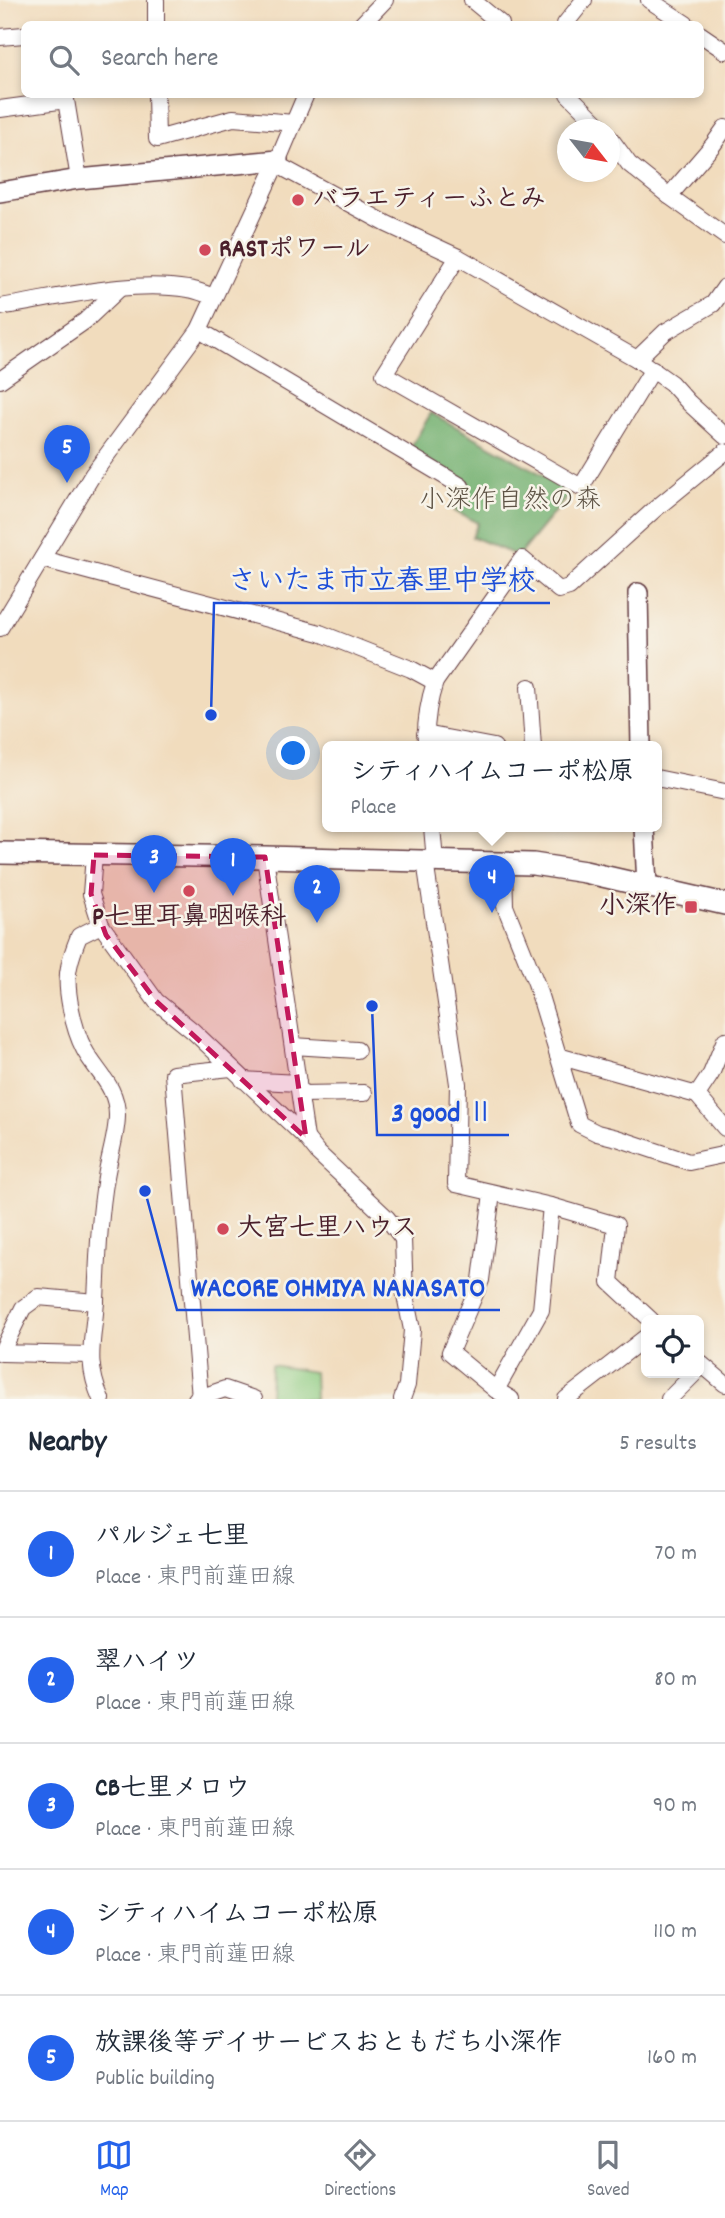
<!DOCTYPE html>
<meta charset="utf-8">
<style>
:root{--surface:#fff;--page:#f6f6f7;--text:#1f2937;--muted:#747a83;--line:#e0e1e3;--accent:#2563eb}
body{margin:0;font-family:Dekko,"Klee One",sans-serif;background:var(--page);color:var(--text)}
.controls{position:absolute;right:21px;bottom:21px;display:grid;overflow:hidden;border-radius:10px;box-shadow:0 4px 10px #0003}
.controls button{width:63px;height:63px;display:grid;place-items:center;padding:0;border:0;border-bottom:2px solid var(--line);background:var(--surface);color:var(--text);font:35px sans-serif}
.compass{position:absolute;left:557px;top:119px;width:63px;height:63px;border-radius:50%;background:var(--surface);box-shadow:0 4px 10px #0003;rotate:121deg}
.you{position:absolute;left:294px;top:754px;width:24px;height:24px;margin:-18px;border:5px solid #fff;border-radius:50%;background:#1a73e8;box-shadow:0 0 0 10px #1a73e833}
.badge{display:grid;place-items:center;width:46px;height:46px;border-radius:50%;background:var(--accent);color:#fff;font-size:23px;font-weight:700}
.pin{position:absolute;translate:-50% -58px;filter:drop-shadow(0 2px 4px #0008)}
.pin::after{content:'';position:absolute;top:37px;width:24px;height:21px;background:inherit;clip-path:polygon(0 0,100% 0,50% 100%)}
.popup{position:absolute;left:322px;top:741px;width:340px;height:91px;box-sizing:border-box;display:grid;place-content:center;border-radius:10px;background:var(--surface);filter:drop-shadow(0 2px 5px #0005);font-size:23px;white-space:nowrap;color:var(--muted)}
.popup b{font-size:26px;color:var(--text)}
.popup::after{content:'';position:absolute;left:50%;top:100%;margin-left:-14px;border:14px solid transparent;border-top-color:var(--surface)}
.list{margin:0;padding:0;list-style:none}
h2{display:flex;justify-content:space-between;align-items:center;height:91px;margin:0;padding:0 28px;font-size:30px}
h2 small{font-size:23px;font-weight:400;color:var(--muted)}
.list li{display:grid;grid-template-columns:46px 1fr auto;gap:21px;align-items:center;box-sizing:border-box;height:126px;padding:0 28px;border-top:2px solid var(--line)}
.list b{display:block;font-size:26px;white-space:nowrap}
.list p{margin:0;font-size:23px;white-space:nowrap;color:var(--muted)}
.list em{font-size:23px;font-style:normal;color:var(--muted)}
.icon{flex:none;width:38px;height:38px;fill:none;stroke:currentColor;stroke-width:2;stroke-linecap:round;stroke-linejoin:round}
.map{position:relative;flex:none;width:725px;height:1399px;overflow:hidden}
.search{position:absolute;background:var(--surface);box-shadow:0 4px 10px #0003;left:21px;right:21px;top:21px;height:77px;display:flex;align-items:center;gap:18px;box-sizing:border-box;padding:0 24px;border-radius:10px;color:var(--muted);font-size:26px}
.sheet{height:721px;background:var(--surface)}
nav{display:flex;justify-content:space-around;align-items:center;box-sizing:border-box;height:98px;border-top:2px solid var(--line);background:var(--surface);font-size:19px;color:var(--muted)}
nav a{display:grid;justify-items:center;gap:4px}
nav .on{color:var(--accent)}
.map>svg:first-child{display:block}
.green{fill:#8dcc82;stroke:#6c7656;stroke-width:2}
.forest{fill:#72b070;stroke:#5e684e;stroke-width:2}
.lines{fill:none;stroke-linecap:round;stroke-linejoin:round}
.minor-casing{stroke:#633b41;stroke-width:18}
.tertiary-casing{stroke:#633b41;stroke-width:22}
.secondary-casing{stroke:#633b41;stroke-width:24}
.minor{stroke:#fff;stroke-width:16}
.tertiary{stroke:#fff;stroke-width:19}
.secondary{stroke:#fff;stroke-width:21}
.marked{fill:#c2185b;fill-opacity:0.2;stroke:#c2185b;stroke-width:5;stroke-dasharray:14 9;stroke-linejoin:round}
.poi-dot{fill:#d1495b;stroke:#f7f3e8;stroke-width:2.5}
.labels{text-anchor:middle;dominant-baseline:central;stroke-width:5;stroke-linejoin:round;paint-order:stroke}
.poi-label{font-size:26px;font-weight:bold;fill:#4a1f2b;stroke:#f7f3e8;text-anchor:start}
.park-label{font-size:26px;fill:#5e5345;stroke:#f7f3e8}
.leader{fill:none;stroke:#1d4ed8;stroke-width:2.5}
.callout-dot{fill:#1d4ed8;stroke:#f7f3e8;stroke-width:2.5}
.callout-label{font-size:28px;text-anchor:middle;font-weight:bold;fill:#1d4ed8;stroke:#f7f3e8;stroke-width:5;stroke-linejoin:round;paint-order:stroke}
</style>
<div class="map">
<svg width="725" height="1399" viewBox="0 0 725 1399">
<rect width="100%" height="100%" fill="#f7f3e8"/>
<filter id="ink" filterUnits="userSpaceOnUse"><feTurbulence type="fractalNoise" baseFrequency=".0143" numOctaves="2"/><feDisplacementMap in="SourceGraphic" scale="14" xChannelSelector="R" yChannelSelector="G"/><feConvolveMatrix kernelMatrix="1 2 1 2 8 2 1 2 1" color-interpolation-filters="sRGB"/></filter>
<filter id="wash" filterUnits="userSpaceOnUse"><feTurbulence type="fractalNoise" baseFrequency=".00686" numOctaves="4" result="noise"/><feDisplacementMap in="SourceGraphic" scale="28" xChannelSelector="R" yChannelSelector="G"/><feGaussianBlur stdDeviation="1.57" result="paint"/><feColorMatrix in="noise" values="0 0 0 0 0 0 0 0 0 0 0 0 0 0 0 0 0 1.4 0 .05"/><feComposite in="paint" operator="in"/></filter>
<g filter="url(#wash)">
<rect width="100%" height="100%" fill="#f1dcbd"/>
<polygon class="green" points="271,1365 314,1372 315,1399 272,1399 270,1395"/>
<polygon class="forest" points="431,413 572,491 518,556 472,537 478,523 454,511 469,483 409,450"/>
</g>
<g filter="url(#ink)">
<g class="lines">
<g class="minor-casing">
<g id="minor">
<polyline points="156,0 156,24"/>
<polyline points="472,0 501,24"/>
<polyline points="649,0 686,24"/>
<polyline points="362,24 385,0"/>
<polyline points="565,24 584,0"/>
<polyline points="700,34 725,51"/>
<polyline points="0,37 24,35"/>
<polyline points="65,94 79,179"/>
<polyline points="156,94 157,139 233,118 294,123"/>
<polyline points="568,94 604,130"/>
<polyline points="0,109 66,100"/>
<polyline points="610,138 629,164 669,196 725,236"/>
<polyline points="276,164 387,224 458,257 637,359 671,383 689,403 725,436"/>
<polyline points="669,196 713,145 725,128"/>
<polyline points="458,257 384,374 581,487 653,369"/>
<path d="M0,307c59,-9 129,-28 188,-18 9,1 17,5 26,8"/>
<polyline points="199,330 461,486"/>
<polyline points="637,359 665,332 713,304 725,287"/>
<polyline points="0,380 85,321 120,288"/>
<polyline points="42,559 320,633 411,669 435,682"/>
<polyline points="0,628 93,474 199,330 278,160 306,94"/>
<polyline points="529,687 533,747"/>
<polyline points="425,734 494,747"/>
<path d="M426,747c-1,-23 2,-44 9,-65l87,-123 37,31 10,-3 85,-77 71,-58"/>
<polyline points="656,778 725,792"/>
<polyline points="432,827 435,861"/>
<polyline points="94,855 91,894 101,925 156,1001 193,1031 306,1138 318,1153 387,1218 403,1239 405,1295 412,1330 407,1385 402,1399"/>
<polyline points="265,857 306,1138"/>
<polyline points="425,861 458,1084 456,1184 551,1206 616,1225 610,1282 651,1320"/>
<polyline points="504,862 505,906 536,983 579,1124 597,1133 617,1138 689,1162 722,1155 725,1153"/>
<path d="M101,925l-22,11c-4,10 -8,20 -10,31 -5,21 5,63 15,82 12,23 33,37 33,66 0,20 -8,42 -11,62 -7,41 -8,82 -10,123 -2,39 -12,60 5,99"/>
<polyline points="293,1046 357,1050"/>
<polyline points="558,1056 697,1095 711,1074 725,1040"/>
<polyline points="243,1080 298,1083"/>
<polyline points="300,1094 364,1093"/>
<polyline points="697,1095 725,1128"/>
<polyline points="492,1193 481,1280 450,1352 496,1390 511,1399"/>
<polyline points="90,1355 1,1353 23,1308 38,1297 96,1302"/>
<polyline points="699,1362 725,1384"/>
<polyline points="496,1390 541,1310 551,1206"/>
<polyline points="200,1398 173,1074 231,1068"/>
<polyline points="196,1399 225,1389 254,1399"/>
<polyline points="566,1399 646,1337"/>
<polyline points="669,1399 695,1373"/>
</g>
</g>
<g class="tertiary-casing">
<g id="tertiary">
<polyline points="0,192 79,179 278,160"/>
<polyline points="638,593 641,747"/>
<polyline points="644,827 647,885"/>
</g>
</g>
<g class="secondary-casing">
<polyline id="secondary" points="0,853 265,857 533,864 585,872 725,904"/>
</g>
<use href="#minor" class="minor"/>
<use href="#tertiary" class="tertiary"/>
<use href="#secondary" class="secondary"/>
</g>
</g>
<path class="marked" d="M94,855l171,2 41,281 -150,-137 -50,-66 -15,-41z"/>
<g class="poi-dot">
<circle cx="298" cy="200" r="7"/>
<circle cx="205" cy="250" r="7"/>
<circle cx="189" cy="891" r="7"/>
<rect x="684" y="900" width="14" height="14" rx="3.5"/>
<circle cx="223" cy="1229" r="7"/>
</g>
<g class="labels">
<g class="poi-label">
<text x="312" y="200">バラエティーふとみ</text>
<text x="219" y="250">RASTポワール</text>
<text x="677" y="907" text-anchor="end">小深作</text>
<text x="189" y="918" text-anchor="middle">P七里耳鼻咽喉科</text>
<text x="237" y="1229">大宮七里ハウス</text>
</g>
<g class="park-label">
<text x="510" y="501">小深作自然の森</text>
</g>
</g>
<path class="leader" d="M211 715L214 603H550M372 1006L377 1135H509M145 1191L177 1310H500"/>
<g class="callout-dot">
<circle cx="211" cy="715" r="7"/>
<circle cx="372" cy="1006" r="7"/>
<circle cx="145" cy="1191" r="7"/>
</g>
<g class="callout-label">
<text x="382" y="589">さいたま市立春里中学校</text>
<text x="443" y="1121">3 good Ⅱ</text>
<text x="338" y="1296">WACORE OHMIYA NANASATO</text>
</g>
</svg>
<div class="controls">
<button><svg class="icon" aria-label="locate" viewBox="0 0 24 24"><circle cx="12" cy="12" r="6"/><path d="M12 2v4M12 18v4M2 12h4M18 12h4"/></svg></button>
</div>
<svg class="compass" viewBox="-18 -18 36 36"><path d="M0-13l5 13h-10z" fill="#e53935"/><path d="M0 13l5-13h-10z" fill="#747a83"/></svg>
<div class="you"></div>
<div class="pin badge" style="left:233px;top:896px">1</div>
<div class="pin badge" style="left:317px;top:923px">2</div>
<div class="pin badge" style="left:154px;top:893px">3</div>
<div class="pin badge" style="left:492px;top:913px">4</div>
<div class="popup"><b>シティハイムコーポ松原</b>Place</div>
<div class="pin badge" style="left:67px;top:483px">5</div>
<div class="search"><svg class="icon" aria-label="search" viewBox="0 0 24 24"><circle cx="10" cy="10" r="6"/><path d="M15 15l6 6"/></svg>Search here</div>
</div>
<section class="sheet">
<h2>Nearby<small>5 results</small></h2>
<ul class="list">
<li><span class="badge">1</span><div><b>パルジェ七里</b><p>Place · 東門前蓮田線</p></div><em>70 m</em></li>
<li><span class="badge">2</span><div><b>翠ハイツ</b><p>Place · 東門前蓮田線</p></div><em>80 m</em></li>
<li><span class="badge">3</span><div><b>CB七里メロウ</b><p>Place · 東門前蓮田線</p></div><em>90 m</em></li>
<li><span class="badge">4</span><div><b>シティハイムコーポ松原</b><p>Place · 東門前蓮田線</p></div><em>110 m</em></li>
<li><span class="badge">5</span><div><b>放課後等デイサービスおともだち小深作</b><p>Public building</p></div><em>160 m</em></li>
</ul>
</section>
<nav>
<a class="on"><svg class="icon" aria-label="map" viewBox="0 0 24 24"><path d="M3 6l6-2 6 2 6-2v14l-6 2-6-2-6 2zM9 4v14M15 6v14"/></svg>Map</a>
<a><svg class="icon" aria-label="directions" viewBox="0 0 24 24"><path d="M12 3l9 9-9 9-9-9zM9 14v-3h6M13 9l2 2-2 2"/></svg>Directions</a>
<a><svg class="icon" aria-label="saved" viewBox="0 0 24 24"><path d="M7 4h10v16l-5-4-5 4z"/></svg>Saved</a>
</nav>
